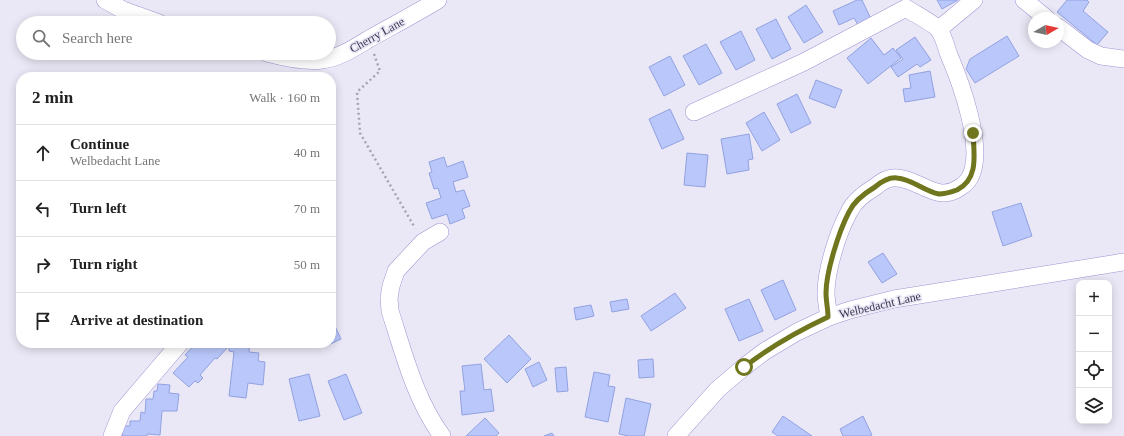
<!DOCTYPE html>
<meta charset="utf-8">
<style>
:root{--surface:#fff;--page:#f6f6f6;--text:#222;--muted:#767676;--line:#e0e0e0}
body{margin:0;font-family:"Times New Roman",serif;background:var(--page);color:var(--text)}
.controls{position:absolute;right:12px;bottom:12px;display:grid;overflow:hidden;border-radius:8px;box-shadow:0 2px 10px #0003}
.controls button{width:36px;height:36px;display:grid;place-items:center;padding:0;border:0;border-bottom:1px solid var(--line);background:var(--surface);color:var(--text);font:20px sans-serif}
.compass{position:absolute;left:1028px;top:12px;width:36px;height:36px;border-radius:50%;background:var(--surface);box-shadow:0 2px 10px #0003;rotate:81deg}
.stop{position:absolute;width:12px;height:12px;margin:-9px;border:3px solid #70761e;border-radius:50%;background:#fff}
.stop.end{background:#70761e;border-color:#fff;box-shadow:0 1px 4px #0008}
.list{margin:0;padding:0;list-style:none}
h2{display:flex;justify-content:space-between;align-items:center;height:52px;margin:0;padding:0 16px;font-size:17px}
h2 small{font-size:13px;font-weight:400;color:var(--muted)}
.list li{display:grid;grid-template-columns:26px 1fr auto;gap:12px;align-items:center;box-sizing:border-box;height:56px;padding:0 16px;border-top:1px solid var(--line)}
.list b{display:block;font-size:15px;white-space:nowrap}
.list p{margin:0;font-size:13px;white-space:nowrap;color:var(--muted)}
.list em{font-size:13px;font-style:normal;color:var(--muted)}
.icon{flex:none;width:22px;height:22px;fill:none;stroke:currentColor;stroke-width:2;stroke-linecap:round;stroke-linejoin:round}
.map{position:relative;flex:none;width:1124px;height:436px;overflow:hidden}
.search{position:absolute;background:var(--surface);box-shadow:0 2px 10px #0003;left:16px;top:16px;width:320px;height:44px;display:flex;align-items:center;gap:10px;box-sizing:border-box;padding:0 14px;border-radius:22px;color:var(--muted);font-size:15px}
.panel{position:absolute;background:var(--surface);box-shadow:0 2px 10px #0003;left:16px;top:72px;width:320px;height:276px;border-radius:16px}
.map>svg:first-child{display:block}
.building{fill:#b9c7fb;stroke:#92a2e1}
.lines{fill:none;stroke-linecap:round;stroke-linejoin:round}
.minor-casing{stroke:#a093d3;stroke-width:18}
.path{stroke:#a6a2b5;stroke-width:2.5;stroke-dasharray:2 3;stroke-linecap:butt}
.minor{stroke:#fff;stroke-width:17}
.route{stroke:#70761e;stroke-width:5}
.labels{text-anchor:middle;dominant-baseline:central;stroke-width:3.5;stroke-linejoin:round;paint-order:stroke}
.street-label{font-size:12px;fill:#3c3651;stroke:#eae8f6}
</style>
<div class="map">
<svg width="1124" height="436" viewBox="0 0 1124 436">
<rect width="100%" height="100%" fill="#eae8f6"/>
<g class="building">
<polygon points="857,0 862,0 871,19 858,25 854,18 839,25 833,11"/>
<polygon points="937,0 958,0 942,9"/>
<polygon points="1067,0 1087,0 1089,2 1083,11 1108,32 1097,45 1057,12"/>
<polygon points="806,5 823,32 804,43 788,17"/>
<polygon points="776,19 791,49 772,59 756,29"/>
<polygon points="741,31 755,60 736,70 720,42"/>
<polygon points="1007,36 1019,56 975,83 966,69 970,59"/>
<polygon points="915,37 931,60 920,67 917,64 898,77 891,67 903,59 896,50"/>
<polygon points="871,38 884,55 893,48 901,58 868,84 847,58"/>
<polygon points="706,44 722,73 699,85 683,56"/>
<polygon points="670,56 685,85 664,96 649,67"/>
<polygon points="930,71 935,97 905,102 903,89 911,88 909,75"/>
<polygon points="816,80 842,90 835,108 809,98"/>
<polygon points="797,94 811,123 791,133 777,104"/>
<polygon points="670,109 684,139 662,149 649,119"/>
<polygon points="764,112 780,140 762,151 746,123"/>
<polygon points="749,134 753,159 748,160 749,170 727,174 721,139"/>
<polygon points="687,153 708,155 705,187 684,185"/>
<polygon points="444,157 447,167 463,161 468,177 453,182 456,192 464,190 470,206 462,209 465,218 450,224 447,214 432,219 426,203 441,198 438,188 434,189 429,173 432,172 429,162"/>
<polygon points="1021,203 1032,236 1003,246 992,212"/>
<polygon points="883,253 897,274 882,283 868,262"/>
<polygon points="783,280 796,310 775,320 761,290"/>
<polygon points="675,293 686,308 651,331 641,316"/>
<polygon points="627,299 629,309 612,312 610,302"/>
<polygon points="749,299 763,331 739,341 725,309"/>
<polygon points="591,305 594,316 576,320 574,308"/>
<polygon points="331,318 341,339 326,346 325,343 331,343"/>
<polygon points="509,335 531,359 507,383 484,359"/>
<polygon points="199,343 223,343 228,347 217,359 215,358 200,375 203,378 198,383 195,381 189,387 173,373 188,357 185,355 195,344 197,346"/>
<polygon points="229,343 250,343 249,352 259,353 258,361 265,362 263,385 248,383 246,398 229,396 234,352 229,351"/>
<polygon points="653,359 654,377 639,378 638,360"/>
<polygon points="539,362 547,380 533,387 525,369"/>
<polygon points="481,364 484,390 491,389 494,411 462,415 460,391 465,391 462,366"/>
<polygon points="566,367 568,391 557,392 555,368"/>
<polygon points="594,372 610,375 608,386 615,387 608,422 585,417"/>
<polygon points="309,374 320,416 299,421 289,379"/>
<polygon points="346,374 362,413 344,420 328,381"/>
<polygon points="158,384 170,385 169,393 179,394 177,411 162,411 160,435 147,434 147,436 122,436 123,426 130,426 130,421 140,421 141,412 145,413 146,399 153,399 154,391 157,391"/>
<polygon points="626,398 651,404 644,436 629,436 619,434"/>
<polygon points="783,416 812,436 778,436 772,432"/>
<polygon points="863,416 872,435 870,436 843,436 840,429"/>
<polygon points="485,418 499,433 496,436 466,436"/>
<polygon points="552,433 554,436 544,436"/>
</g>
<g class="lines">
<g class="minor-casing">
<g id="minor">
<polyline points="105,0 123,10 159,23"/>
<polyline points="1024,0 1046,18"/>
<polyline points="1058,27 1088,50 1101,56 1124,59"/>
<polyline points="939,29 974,0"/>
<path d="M267,53c15,4 40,9 55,7 17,-2 32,-12 47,-21 23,-13 46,-25 69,-39"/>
<path d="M694,112l110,-50 102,-54c7,5 29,16 33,22 5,7 7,17 10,25 12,28 35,91 22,120 -2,6 -7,10 -12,13 -22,15 -40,-9 -62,-10 -8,-1 -16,4 -22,9 -10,6 -21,14 -26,25 -11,20 -23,58 -23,81 0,8 2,16 3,24"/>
<path d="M440,232l-17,10 -27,29 -5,15 -2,12 1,13c14,43 25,88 52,125"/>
<polyline points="112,436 122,411 180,343"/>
<polyline points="676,436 718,389 744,367 765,351 797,332 829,317 850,310 894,299 1124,262"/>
</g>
</g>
<polyline class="path" points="374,54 380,71 357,92 360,133 415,228"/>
<use href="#minor" class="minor"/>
</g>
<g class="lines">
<path class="route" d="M744,367c26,-20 54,-36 84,-50 0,-8 -2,-16 -2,-24 0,-21 13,-62 23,-81 5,-11 16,-19 26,-25 6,-5 14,-10 22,-9 15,1 27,13 42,16 7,0 12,-2 18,-4 22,-11 17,-36 16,-57"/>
</g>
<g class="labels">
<g class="street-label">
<text transform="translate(377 35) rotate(-29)">Cherry Lane</text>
<text transform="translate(880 305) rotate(-13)">Welbedacht Lane</text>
</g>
</g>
</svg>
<div class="controls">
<button>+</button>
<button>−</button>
<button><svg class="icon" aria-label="locate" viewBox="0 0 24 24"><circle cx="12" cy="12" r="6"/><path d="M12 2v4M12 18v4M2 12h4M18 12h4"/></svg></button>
<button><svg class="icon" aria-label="layers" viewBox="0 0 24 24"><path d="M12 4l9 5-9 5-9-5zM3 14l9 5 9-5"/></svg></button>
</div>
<svg class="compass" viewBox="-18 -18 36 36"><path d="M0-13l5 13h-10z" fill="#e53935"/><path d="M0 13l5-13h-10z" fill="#767676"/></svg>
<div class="stop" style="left:744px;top:367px"></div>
<div class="stop end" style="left:973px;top:133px"></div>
<div class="search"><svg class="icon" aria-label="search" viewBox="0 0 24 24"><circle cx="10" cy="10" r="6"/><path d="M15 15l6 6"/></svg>Search here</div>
<section class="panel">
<h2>2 min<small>Walk · 160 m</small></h2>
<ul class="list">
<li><svg class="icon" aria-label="ahead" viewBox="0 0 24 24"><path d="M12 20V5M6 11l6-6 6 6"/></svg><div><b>Continue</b><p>Welbedacht Lane</p></div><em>40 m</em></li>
<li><svg class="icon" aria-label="left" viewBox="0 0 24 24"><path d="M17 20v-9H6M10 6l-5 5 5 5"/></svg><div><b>Turn left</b></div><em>70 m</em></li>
<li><svg class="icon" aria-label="right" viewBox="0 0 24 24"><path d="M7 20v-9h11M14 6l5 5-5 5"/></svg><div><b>Turn right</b></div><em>50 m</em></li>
<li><svg class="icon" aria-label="arrive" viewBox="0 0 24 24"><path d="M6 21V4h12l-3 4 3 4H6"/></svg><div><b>Arrive at destination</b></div></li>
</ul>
</section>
</div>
